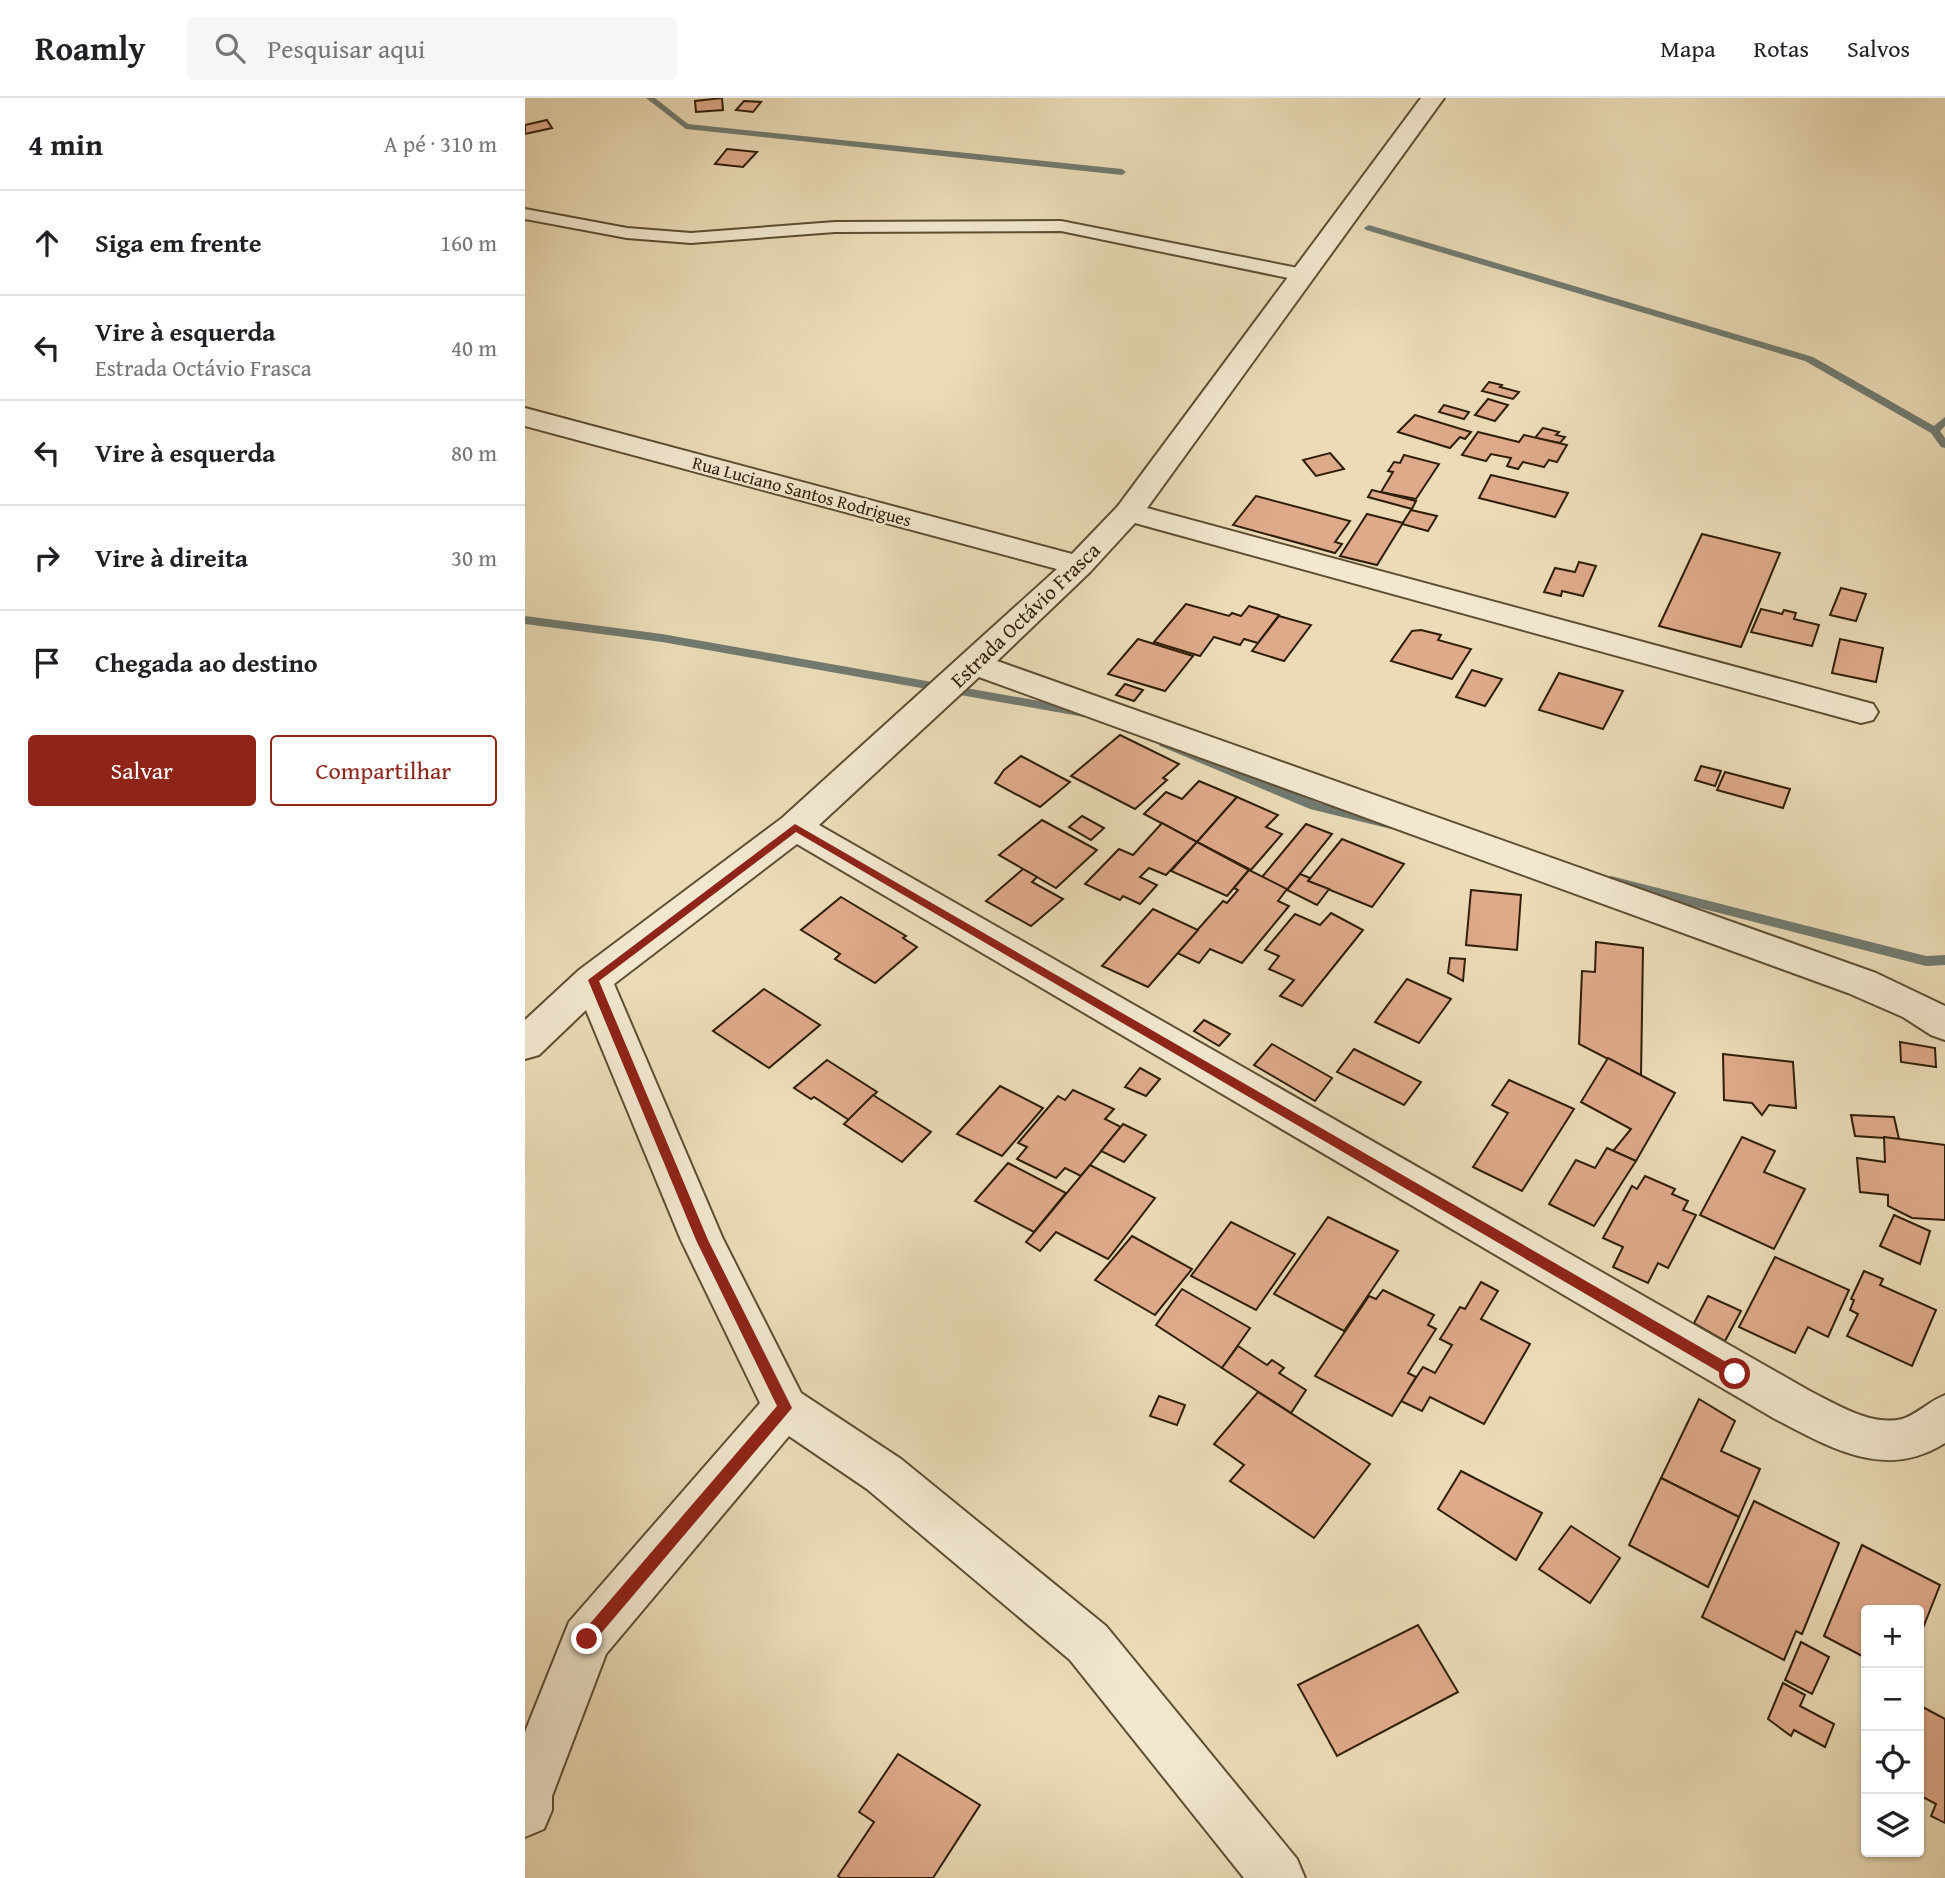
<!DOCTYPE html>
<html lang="pt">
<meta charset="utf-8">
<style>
:root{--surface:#fff;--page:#f6f6f6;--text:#202124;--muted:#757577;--line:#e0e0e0;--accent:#8f2418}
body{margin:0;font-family:"Gentium Book Plus",serif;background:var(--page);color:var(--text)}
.controls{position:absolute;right:21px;bottom:21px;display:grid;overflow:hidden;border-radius:7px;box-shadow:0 2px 5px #0004}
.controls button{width:63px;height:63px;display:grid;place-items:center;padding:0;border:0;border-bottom:2px solid var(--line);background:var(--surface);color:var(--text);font:35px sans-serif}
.stop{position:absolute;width:21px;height:21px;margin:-16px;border:5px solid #8f2418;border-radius:50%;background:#fff}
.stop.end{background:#8f2418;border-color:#fff;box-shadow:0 2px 7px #0008}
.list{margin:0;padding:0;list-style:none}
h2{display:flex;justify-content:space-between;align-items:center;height:91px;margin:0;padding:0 28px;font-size:30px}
h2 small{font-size:23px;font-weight:400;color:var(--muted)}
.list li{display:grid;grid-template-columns:46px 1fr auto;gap:21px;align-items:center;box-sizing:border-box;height:105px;padding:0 28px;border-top:2px solid var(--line)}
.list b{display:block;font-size:26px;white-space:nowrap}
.list p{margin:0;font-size:23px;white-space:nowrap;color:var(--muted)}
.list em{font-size:23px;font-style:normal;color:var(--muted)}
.actions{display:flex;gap:14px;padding:21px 28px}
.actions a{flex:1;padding:16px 0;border:2px solid var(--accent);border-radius:7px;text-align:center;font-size:24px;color:var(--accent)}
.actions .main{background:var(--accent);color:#fff}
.icon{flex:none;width:38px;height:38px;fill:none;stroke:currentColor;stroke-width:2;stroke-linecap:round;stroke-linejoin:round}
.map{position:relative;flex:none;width:1420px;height:1780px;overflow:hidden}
header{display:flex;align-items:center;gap:42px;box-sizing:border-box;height:98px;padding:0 35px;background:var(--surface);border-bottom:2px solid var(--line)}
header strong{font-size:33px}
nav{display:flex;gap:38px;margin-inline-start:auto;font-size:24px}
.search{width:490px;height:63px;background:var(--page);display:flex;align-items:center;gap:18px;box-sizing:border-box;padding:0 24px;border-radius:7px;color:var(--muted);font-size:26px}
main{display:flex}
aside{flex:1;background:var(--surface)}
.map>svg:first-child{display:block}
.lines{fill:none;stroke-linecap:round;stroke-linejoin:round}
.stream{fill:#707b71;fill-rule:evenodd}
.building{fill:#dfaa8a;stroke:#2f1e07;stroke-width:2}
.service-casing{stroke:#5e4e33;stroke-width:4}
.minor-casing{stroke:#5e4e33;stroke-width:4}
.service{fill:#f2e8d0;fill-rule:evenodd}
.minor{fill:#f2e8d0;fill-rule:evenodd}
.route{fill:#8f2418}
.labels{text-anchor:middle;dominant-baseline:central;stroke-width:5;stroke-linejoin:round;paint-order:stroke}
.far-street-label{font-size:18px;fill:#2f1e07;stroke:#f2e8d0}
.street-label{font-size:21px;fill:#2f1e07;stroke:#f2e8d0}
</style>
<header>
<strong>Roamly</strong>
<div class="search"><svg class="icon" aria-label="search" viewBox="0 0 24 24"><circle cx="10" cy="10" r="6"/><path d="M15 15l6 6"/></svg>Pesquisar aqui</div>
<nav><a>Mapa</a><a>Rotas</a><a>Salvos</a></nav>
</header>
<main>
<aside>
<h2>4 min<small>A pé · 310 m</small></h2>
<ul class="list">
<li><svg class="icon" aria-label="ahead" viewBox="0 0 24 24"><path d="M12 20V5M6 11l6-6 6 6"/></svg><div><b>Siga em frente</b></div><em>160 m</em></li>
<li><svg class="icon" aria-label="left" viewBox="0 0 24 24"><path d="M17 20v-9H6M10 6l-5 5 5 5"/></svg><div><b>Vire à esquerda</b><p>Estrada Octávio Frasca</p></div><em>40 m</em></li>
<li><svg class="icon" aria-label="left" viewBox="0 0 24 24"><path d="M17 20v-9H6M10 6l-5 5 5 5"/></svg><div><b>Vire à esquerda</b></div><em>80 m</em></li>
<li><svg class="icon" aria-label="right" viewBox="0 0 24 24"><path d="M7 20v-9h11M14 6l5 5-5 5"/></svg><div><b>Vire à direita</b></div><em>30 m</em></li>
<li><svg class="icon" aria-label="arrive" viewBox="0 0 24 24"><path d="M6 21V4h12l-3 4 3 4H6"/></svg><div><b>Chegada ao destino</b></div></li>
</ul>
<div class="actions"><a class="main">Salvar</a><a>Compartilhar</a></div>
</aside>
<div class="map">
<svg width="1420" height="1780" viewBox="0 0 1420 1780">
<rect width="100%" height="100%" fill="#ebdcb7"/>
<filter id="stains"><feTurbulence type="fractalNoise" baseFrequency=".00286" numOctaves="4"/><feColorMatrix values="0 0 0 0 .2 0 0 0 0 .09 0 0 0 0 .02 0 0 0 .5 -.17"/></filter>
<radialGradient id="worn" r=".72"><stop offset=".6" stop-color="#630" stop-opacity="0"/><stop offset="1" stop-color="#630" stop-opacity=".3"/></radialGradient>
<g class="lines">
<g class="stream">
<polygon points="121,0 130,0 163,26 597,71 601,74 597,77 161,31"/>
<polygon points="844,127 1288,259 1409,328 1420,319 1420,328 1415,333 1420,340 1420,350 1416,349 1406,335 1280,263 841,132 839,130"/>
<polygon points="0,518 137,536 565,612 571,616 565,620 137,544 0,526"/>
<polygon points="639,641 794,705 871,724 872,727 866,731 785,711 635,648 633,645 635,642"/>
<polygon points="1086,778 1401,858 1420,857 1420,867 1401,868 1081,786 1079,783"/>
</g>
</g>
<g class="building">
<polygon points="197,0 198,12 171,14 170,3"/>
<polygon points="219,3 236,4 228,14 211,12"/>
<polygon points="22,22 27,30 0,36 0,27"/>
<polygon points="202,51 232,54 218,69 190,66"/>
<polygon points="964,284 977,287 975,289 994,294 988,301 957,293"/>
<polygon points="963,301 983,307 970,323 950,317"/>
<polygon points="919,307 944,314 939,321 914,314"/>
<polygon points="890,317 946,334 940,341 935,339 925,350 873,334"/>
<polygon points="1018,330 1034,334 1031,337 1040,339 1035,345 1010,340"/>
<polygon points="953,334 994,344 999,337 1042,347 1032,364 1024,362 1019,369 998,364 993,371 982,368 986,360 966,356 961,363 937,357"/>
<polygon points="805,355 819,371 791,378 778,362"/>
<polygon points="879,357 914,366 891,401 856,394 868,374 863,373 869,364 875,365"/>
<polygon points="966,377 1043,395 1030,419 954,400"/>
<polygon points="847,392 891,403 887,411 843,399"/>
<polygon points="731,398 825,423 810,444 817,446 810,455 708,427"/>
<polygon points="886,412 912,418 903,433 877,426"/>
<polygon points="842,416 878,425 852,467 815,458"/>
<polygon points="1177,436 1255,455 1216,549 1134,528"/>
<polygon points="1054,464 1071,468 1058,498 1037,493 1036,498 1019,494 1030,470 1050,474"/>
<polygon points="1316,490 1341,496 1331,523 1305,517"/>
<polygon points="661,506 704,518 707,515 716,518 724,508 754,517 733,545 719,541 715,547 689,539 675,558 629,544"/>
<polygon points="1236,511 1257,516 1259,512 1271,515 1269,521 1294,527 1287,548 1226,534"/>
<polygon points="754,518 786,527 759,563 727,553"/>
<polygon points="896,532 916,537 913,542 946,551 927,581 866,563 887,533"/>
<polygon points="613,541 668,558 640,593 583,576"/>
<polygon points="1315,541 1358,550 1351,584 1307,575"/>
<polygon points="947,572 977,581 960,608 931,599"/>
<polygon points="1034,575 1098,593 1078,631 1014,612"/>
<polygon points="600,586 618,592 609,603 591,597"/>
<polygon points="595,637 654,666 638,680 642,682 610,711 546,678"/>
<polygon points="496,658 545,684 515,709 470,685 479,672"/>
<polygon points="1176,668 1196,673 1190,688 1170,682"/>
<polygon points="1200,674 1265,691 1258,710 1192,692"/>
<polygon points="674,683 712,699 672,744 619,716 641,694 657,701"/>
<polygon points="712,699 753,717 741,729 757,736 726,772 672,744"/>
<polygon points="557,718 579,730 566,742 544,729"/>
<polygon points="517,722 572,752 531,790 474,757"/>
<polygon points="637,725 672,744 641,777 624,770 615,779 632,787 615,806 598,798 595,802 560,786 594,751 608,757"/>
<polygon points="781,726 807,736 762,792 737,779"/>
<polygon points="817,741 879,766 847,809 783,783"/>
<polygon points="672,744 724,772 702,798 646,773"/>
<polygon points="498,771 512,779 507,784 538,801 506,828 461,803"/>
<polygon points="724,772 762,791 753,803 764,808 717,865 685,851 674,865 652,855 698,803 702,805 713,792 709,790"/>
<polygon points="775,776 785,780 783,783 804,791 792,807 762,792"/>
<polygon points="946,792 996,797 992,852 941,847"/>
<polygon points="316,799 381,838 378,840 392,849 350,885 310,861 315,856 276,832"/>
<polygon points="628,811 673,832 623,889 577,868"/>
<polygon points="806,815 838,832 777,908 755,898 769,882 744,871 754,858 740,852 770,816 795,827"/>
<polygon points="1071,844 1118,850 1116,978 1054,946 1057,873 1070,874"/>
<polygon points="925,860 940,861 938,883 923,875"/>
<polygon points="882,881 926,901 894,945 850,924"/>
<polygon points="239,891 295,927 244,970 188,933"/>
<polygon points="679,922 705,936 694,948 669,933"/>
<polygon points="1375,944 1410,950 1411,969 1376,964"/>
<polygon points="747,946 807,980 790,1003 729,967"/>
<polygon points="829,951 896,984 879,1007 812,974"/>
<polygon points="1198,956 1268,964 1271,1010 1244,1007 1237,1017 1227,1005 1199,1002"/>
<polygon points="1083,960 1150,995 1111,1063 1088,1053 1106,1031 1056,1004"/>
<polygon points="302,962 352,994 324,1022 289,999 286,1001 269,990"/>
<polygon points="615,970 635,981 621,998 600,989"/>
<polygon points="984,982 1049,1011 997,1093 948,1069 983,1015 967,1007"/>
<polygon points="475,988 518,1010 477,1058 432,1036"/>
<polygon points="548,992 589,1011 580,1021 596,1029 556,1078 540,1070 531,1080 492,1061 502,1049 493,1045 533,998 540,1002"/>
<polygon points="348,997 406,1034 377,1064 319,1026"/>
<polygon points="1326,1017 1369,1019 1374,1041 1330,1038"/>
<polygon points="598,1026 621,1037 599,1064 576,1053"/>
<polygon points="1217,1039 1250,1053 1239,1074 1280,1091 1249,1151 1175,1117"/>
<polygon points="1359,1039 1420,1047 1420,1122 1387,1120 1363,1108 1363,1097 1335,1094 1332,1060 1360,1064"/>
<polygon points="1082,1050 1111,1063 1069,1128 1024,1106 1051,1062 1070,1070"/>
<polygon points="483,1065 541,1095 509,1134 450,1103"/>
<polygon points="565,1067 630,1100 583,1161 531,1134 515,1153 501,1144"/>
<polygon points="1120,1078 1150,1091 1147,1096 1163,1103 1158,1112 1171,1117 1143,1170 1133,1165 1123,1185 1088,1169 1098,1149 1078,1140 1107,1088 1112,1091"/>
<polygon points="1369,1117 1405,1133 1395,1166 1355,1148"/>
<polygon points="803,1119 873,1153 819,1233 749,1196"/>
<polygon points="706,1124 770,1156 731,1212 666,1178"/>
<polygon points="607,1138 667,1171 630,1217 570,1182"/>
<polygon points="1250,1159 1324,1192 1303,1239 1283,1229 1270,1255 1214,1229"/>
<polygon points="1339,1173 1358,1181 1355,1187 1411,1212 1387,1268 1322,1238 1333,1216 1325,1212 1329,1202 1326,1201"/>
<polygon points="956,1184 973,1193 956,1221 1005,1246 959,1326 905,1299 897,1313 876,1303 898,1269 910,1275 927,1247 915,1241 935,1209 940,1211"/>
<polygon points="657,1191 725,1230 697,1270 631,1227"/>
<polygon points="858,1192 909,1217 903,1227 911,1231 883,1275 891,1279 867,1318 790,1278 844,1198 851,1201"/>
<polygon points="1183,1198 1216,1213 1200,1243 1169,1225"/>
<polygon points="713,1248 742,1267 747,1262 759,1270 754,1275 781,1292 766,1315 697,1270"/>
<polygon points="733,1294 845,1366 789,1440 705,1383 719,1367 689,1346"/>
<polygon points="634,1298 660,1307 652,1327 625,1318"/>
<polygon points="1174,1301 1210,1323 1196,1353 1235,1371 1214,1419 1136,1380"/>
<polygon points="936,1373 1017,1415 991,1462 913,1411"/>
<polygon points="1136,1380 1214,1419 1183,1489 1104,1447"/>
<polygon points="1229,1403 1314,1445 1277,1536 1271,1533 1259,1562 1177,1519"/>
<polygon points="1046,1428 1095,1460 1065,1505 1014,1471"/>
<polygon points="1337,1447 1415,1487 1394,1540 1394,1512 1341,1512 1341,1560 1299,1538"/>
<polygon points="893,1527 933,1594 812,1658 773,1587"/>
<polygon points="1276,1544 1304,1559 1287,1596 1260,1582"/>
<polygon points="1258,1585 1280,1597 1275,1608 1309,1626 1300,1649 1269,1632 1266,1638 1243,1621"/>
<polygon points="1394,1607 1420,1621 1420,1725 1406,1718 1411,1706 1394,1697"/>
<polygon points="373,1656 455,1707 408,1780 316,1780 313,1778 349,1724 334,1714"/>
</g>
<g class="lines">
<g class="service-casing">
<polygon id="service" points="0,111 102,130 166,135 310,124 536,123 778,171 787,177 778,183 536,133 310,134 166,145 102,140 0,121"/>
</g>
<g class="minor-casing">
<path id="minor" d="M896,0h23l-297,410 726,196 5,8 -5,8 -12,3 -726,-200 -45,49 -93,89 879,312 69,33v34l-14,-5 -28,-18 -55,-24 -869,-316 -160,148 989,565c26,13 63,37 94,29 13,-3 27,-18 43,-24v48c-60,38 -114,5 -170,-24l-978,-575 -183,140 109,255 78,154 100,66 205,167 191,233 8,19h-61l-174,-218 -203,-171 -78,-53 -183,218 -54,142v14l-8,19 -19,8v-105l44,-110 191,-219 -79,-163 -95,-230 -47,45 -14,4v-39l54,-50 203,-152 275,-249 -532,-143v-18l547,146 46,-48z"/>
</g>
<use href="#service" class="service"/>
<use href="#minor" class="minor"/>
</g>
<polygon class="route" points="270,726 1215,1272 1215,1281 1206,1281 271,734 74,883 183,1142 267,1310 67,1546 56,1546 54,1541 56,1536 252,1308 171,1142 63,882"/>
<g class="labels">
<g class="far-street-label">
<text transform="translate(277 393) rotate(15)">Rua Luciano Santos Rodrigues</text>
</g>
<g class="street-label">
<text transform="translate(500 517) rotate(-44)">Estrada Octávio Frasca</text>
</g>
</g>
<rect width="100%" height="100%" filter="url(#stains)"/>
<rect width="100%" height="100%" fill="url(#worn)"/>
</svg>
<div class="controls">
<button>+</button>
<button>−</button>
<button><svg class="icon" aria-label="locate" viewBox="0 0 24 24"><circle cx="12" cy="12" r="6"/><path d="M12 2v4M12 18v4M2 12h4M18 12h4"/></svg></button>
<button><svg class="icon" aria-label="layers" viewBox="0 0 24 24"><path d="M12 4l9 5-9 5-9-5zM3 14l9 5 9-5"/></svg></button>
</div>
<div class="stop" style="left:1210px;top:1276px"></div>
<div class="stop end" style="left:62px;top:1541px"></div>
</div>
</main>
